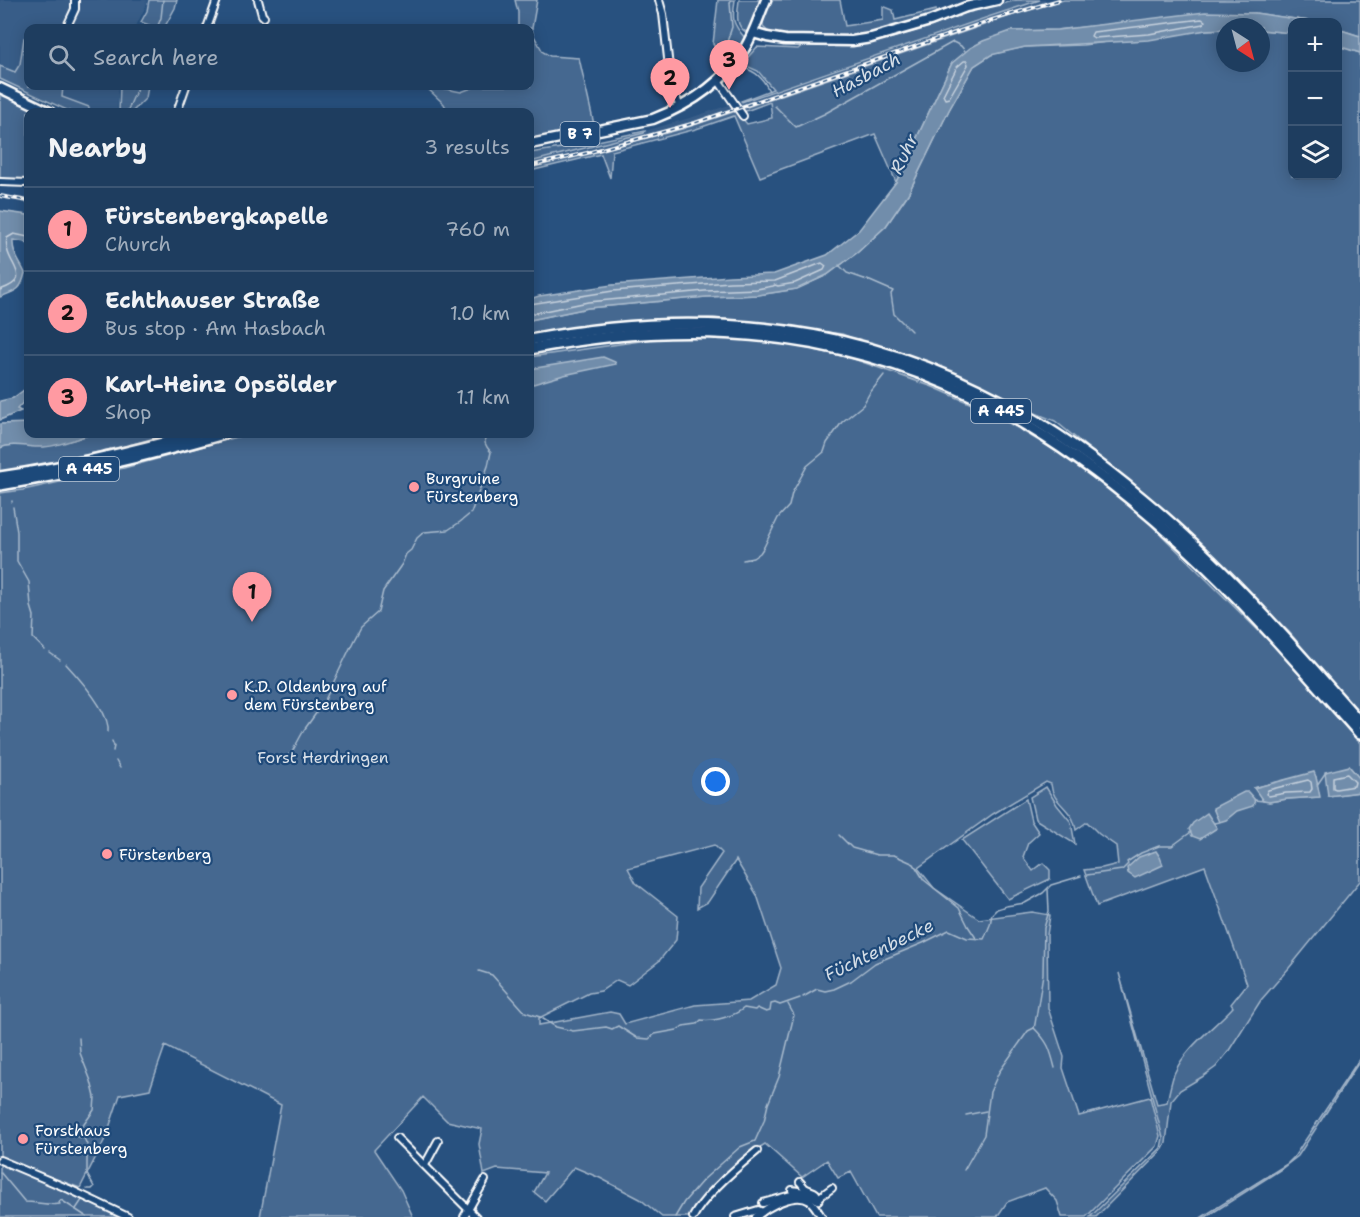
<!DOCTYPE html>
<meta charset="utf-8">
<style>
:root{--surface:#1e3d5f;--page:#264465;--text:#f1f3f6;--muted:#a1aebd;--line:#3c5674;--accent:#ff9aa2}
body{margin:0;font-family:"Shantell Sans",sans-serif;background:var(--page);color:var(--text)}
.controls{position:absolute;right:18px;top:18px;display:grid;overflow:hidden;border-radius:12px;box-shadow:0 3px 15px #0003}
.controls button{width:54px;height:54px;display:grid;place-items:center;padding:0;border:0;border-bottom:2px solid var(--line);background:var(--surface);color:var(--text);font:30px sans-serif}
.compass{position:absolute;left:1216px;top:18px;width:54px;height:54px;border-radius:50%;background:var(--surface);box-shadow:0 3px 15px #0003;rotate:144deg}
.you{position:absolute;left:716px;top:782px;width:21px;height:21px;margin:-15px;border:4px solid #fff;border-radius:50%;background:#1a73e8;box-shadow:0 0 0 9px #1a73e833}
.badge{display:grid;place-items:center;width:39px;height:39px;border-radius:50%;background:var(--accent);color:#111;font-size:20px;font-weight:700}
.pin{position:absolute;translate:-50% -50px;filter:drop-shadow(0 2px 3px #0008)}
.pin::after{content:'';position:absolute;top:32px;width:21px;height:18px;background:inherit;clip-path:polygon(0 0,100% 0,50% 100%)}
.list{margin:0;padding:0;list-style:none}
h2{display:flex;justify-content:space-between;align-items:center;height:78px;margin:0;padding:0 24px;font-size:26px}
h2 small{font-size:20px;font-weight:400;color:var(--muted)}
.list li{display:grid;grid-template-columns:39px 1fr auto;gap:18px;align-items:center;box-sizing:border-box;height:84px;padding:0 24px;border-top:2px solid var(--line)}
.list b{display:block;font-size:22px;white-space:nowrap}
.list p{margin:0;font-size:20px;white-space:nowrap;color:var(--muted)}
.list em{font-size:20px;font-style:normal;color:var(--muted)}
.icon{flex:none;width:33px;height:33px;fill:none;stroke:currentColor;stroke-width:2;stroke-linecap:round;stroke-linejoin:round}
.map{position:relative;flex:none;width:1360px;height:1217px;overflow:hidden}
.search{position:absolute;background:var(--surface);box-shadow:0 3px 15px #0003;left:24px;top:24px;width:510px;height:66px;display:flex;align-items:center;gap:15px;box-sizing:border-box;padding:0 21px;border-radius:12px;color:var(--muted);font-size:22px}
.panel{position:absolute;background:var(--surface);box-shadow:0 3px 15px #0003;left:24px;top:108px;width:510px;height:330px;border-radius:12px}
.map>svg:first-child{display:block}
.built{fill:#375d88}
.green{fill:#446890;stroke:#a2b4c8;stroke-width:1.5;fill-rule:evenodd}
.water{fill:#718dab;stroke:#aabbcd;stroke-width:1.5}
.lines{fill:none;stroke-linecap:round;stroke-linejoin:round}
.shore{stroke:#c6d1dd;stroke-width:1.5}
.stream{stroke:#aabbcd;stroke-width:1.5}
.river{stroke:#718dab;stroke-width:8}
.minor-casing{stroke:#fff;stroke-width:10}
.major-casing{stroke:#fff;stroke-width:13}
.highway-casing{stroke:#fff;stroke-width:14}
.minor{stroke:#1f4a7a;stroke-width:6}
.major{stroke:#1f4a7a;stroke-width:8}
.highway{stroke:#1f4a7a;stroke-width:9}
.rail-casing{stroke:#fff;stroke-width:4}
.rail{stroke:#1f4a7a;stroke-width:1.5;stroke-dasharray:4.5;stroke-linecap:butt}
.poi-dot{fill:#ff9aa2;stroke:#1f4a7a;stroke-width:2}
.labels{text-anchor:middle;dominant-baseline:central;stroke-width:4.5;stroke-linejoin:round;paint-order:stroke}
.shield{fill:#1f4a7a;stroke:#bcc9d7;stroke-width:1.5}
.shield-label{font-size:15px;font-weight:bold;fill:#fff}
.poi-label{font-size:16px;fill:#fff;stroke:#1f4a7a;text-anchor:start}
.park-label{font-size:16px;fill:#dae1e9;stroke:#1f4a7a}
.water-label{font-size:18px;font-style:italic;fill:#d4dde6;stroke:#1f4a7a}
</style>
<div class="map">
<svg width="1360" height="1217" viewBox="0 0 1360 1217">
<rect width="100%" height="100%" fill="#28517f"/>
<filter id="ink" filterUnits="userSpaceOnUse"><feTurbulence type="fractalNoise" baseFrequency=".0167" numOctaves="2"/><feDisplacementMap in="SourceGraphic" scale="12" xChannelSelector="R" yChannelSelector="G"/><feConvolveMatrix kernelMatrix="1 2 1 2 8 2 1 2 1" color-interpolation-filters="sRGB"/></filter>
<g filter="url(#ink)">
<g class="built">
<polygon points="0,0 147,0 146,6 135,28 28,28 28,38 24,38 20,64 15,72 0,66"/>
<polygon points="1040,0 1064,0 1044,5 1010,16 682,129 530,168 530,162 643,133 645,131 693,117 741,101 743,102 991,16"/>
<polygon points="63,86 119,86 117,112 89,112 89,107 62,97"/>
</g>
<g class="green">
<polygon points="149,0 177,0 175,8 164,28 150,28 151,26 141,22 147,11"/>
<polygon points="515,0 537,0 532,28 533,34 543,52 550,56 579,58 595,129 530,141 530,112 448,112 444,104 427,88 427,86 431,86 461,92 477,86 530,86 530,28 518,28 518,12"/>
<path d="M718,0h17c-3,20 -3,23 10,38l-19,28 -13,-22z"/>
<path d="M739,0h22l-10,27 -5,5c-12,-7 -8,-20 -7,-32z"/>
<polygon points="770,0 840,0 845,26 883,20 883,6 893,10 895,20 936,10 936,16 864,37 793,38 771,34 763,27 763,21"/>
<polygon points="1017,0 1040,0 991,16 742,102 741,101 773,89 758,71 742,64 757,47 798,49 803,45 851,46 892,38 935,25 962,14"/>
<polygon points="1064,0 1360,0 1360,36 1338,29 1338,22 1316,22 1255,13 1120,23 1057,30 1012,31 952,63 896,182 875,134 760,177 734,116 696,129 612,151 610,178 601,154 530,171 530,168 682,129 736,111 747,124 772,118 770,102 743,112 741,109 1010,16 1044,5"/>
<polygon points="1225,29 1225,63 1261,63 1261,30 1292,33 1292,176 1338,176 1338,46 1360,53 1360,715 1289,632 1171,516 1055,421 842,334 714,318 621,322 530,336 530,320 588,308 706,297 758,295 796,289 827,275 858,252 886,226 908,194 949,110 974,66 992,54 1025,47 1083,45 1206,30"/>
<polygon points="24,38 28,38 28,86 63,86 62,97 89,107 89,112 71,112 0,79 0,66 15,72 20,64"/>
<polygon points="120,86 148,86 146,98 132,112 119,112"/>
<polygon points="0,92 43,112 28,112 28,179 0,179"/>
<polygon points="645,131 644,133 530,162 530,153 574,146"/>
<path d="M714,336l63,6 74,16 82,29 57,25 93,55 52,42 140,138 85,96v36l-11,-13 -21,30 32,-4v89l-71,87 -28,32 -33,52 -12,15 -14,10 -22,13 -9,11 -5,42 -3,6 -67,68h-6l71,-69 2,-10 -44,-165 38,131 10,-2c2,-9 4,-19 7,-28 12,-28 39,-45 59,-67l-2,-3 16,-20 -42,-118 -108,40 -13,-36 18,-2 16,-4 -2,-18 -17,-12 -12,-12 -11,8c-1,-5 -2,-10 -5,-14 -8,-12 -19,-17 -20,-32l-5,-2 -53,32 -75,54 16,20 45,31 53,-7 18,3 -3,20 1,73 16,49 -1,11 16,48 71,-19 10,39 -3,10 -71,71h-24l-5,-16 -12,-13 -38,14 -10,15h-121l-25,-45 -13,6 -11,-18 -25,17 -37,-33 -25,16 -46,50 -4,7h-28l-22,-18 -40,-21 -26,-11 -29,34 -11,-9 11,-19 -48,-4 -13,5 -5,-30 3,-15 -35,-8 -24,-24 -49,53 27,40 12,27h-153l21,-112 -116,-59 -15,43 -30,6 -14,42 -26,51 -80,-30v-665l23,-3 101,-22 124,-34h282v-77l124,-18zM1313,773l3,4 3,20 -32,2 -18,3 -15,-14zM714,845l8,8 -24,35 -1,20 11,-6 28,-42 21,35 24,73 -5,17 -27,16 -54,4 -70,19 -6,-10 -9,-2 -71,13v-7l50,-25 12,-2 16,-11 11,5 31,-24 17,-21 2,-24 -42,-33 -8,-15z"/>
<polygon points="91,434 169,434 133,444 21,470 0,472 0,448 3,446 73,440"/>
<polygon points="1046,787 1057,805 1071,822 1075,844 1035,819 1030,797"/>
<polygon points="1026,799 1031,821 1039,833 1028,843 1023,857 1033,871 1043,863 1050,870 1050,879 1008,899 962,840"/>
<polygon points="1360,1058 1360,1061 1355,1068 1298,1156 1280,1170 1206,1217 1202,1217 1287,1164 1294,1157"/>
<polygon points="0,1161 122,1217 0,1217"/>
</g>
<g class="water">
<polygon points="1205,12 1255,13 1316,22 1292,22 1292,33 1261,30 1261,27 1225,27 1225,29 1206,30 1149,40 1025,47 991,55 974,66 949,110 908,194 886,226 858,252 827,275 797,289 758,295 706,297 588,308 530,320 530,299 539,296 612,285 730,276 774,274 827,255 859,230 896,182 952,63 970,48 983,41 1011,31 1057,30"/>
<polygon points="1338,29 1360,36 1360,53 1338,46"/>
<path d="M0,211l28,4v29l-3,-2 -12,-2c-1,13 7,22 12,33 -4,18 -9,18 -25,24z"/>
<polygon points="603,357 615,362 616,364 564,375 530,385 530,369"/>
<polygon points="28,387 28,397 17,409 21,411 0,420 0,401 13,398"/>
<path d="M28,423v11h63c-15,5 -32,12 -47,13 -14,1 -31,-5 -44,1v-24z"/>
<polygon points="1349,766 1360,779 1360,792 1328,796 1325,772"/>
<polygon points="1314,772 1316,777 1320,797 1287,799 1269,802 1263,801 1254,788"/>
<polygon points="1244,792 1248,792 1255,800 1253,806 1237,811 1226,820 1219,822 1213,808"/>
<polygon points="1207,813 1217,828 1200,839 1192,836 1189,829 1193,823"/>
<polygon points="1156,851 1160,857 1163,865 1135,878 1128,873 1127,868 1139,857"/>
</g>
<g class="lines">
<g class="shore">
<polygon points="1202,19 1205,21 1203,24 1149,34 1094,38 1091,36 1093,32"/>
<polygon points="964,61 967,61 968,65 949,98 945,99 943,95 957,67"/>
<path d="M0,290c38,-13 2,-26 7,-52l7,-4 14,3"/>
<polyline points="530,304 613,291 730,282 775,281 822,263 826,266 824,270 795,283 778,286 775,285 773,286 757,289 705,291 588,302 530,314"/>
<polygon points="1347,774 1355,782 1354,786 1336,789 1333,788 1333,777"/>
<polygon points="1308,780 1311,782 1312,789 1310,792 1286,793 1269,796 1266,794 1268,790"/>
</g>
<g class="stream">
<polyline points="157,28 161,18 163,0"/>
<polyline points="729,58 725,54 725,48 732,27 730,3 731,0"/>
<path d="M743,68c13,3 21,11 26,23"/>
<polyline points="775,106 796,127 824,114 953,42 961,46 965,51"/>
<polyline points="127,112 138,86"/>
<polyline points="839,265 847,273 870,281 893,291 891,294 894,314 911,331"/>
<polyline points="12,501 12,502"/>
<polyline points="13,507 17,532 17,561 29,582 31,606 34,616 33,638 45,650"/>
<polyline points="743,560 753,558 760,553 764,547 778,518 789,506 792,493 807,466 824,452 827,443 842,422 863,405 869,394 884,375"/>
<polyline points="50,653 60,660"/>
<path d="M66,664c13,14 45,49 42,68"/>
<path d="M323,704l31,-64 7,-13 17,-15 5,-21 19,-27 4,-10 5,-4 6,-12 7,-6 24,-2 12,-8 11,-9 17,-47 3,-14c-6,-6 -7,-10 -6,-18"/>
<polyline points="112,741 114,746 113,751"/>
<polyline points="116,761 120,768"/>
<polyline points="281,761 292,752 304,730 322,705"/>
<polyline points="1317,785 1326,772"/>
<polyline points="1254,800 1264,801"/>
<polyline points="1214,823 1219,822"/>
<polyline points="839,835 852,848 877,855 894,855 914,864 924,880 959,908 968,926 976,938"/>
<polyline points="1087,875 1122,870 1128,864 1127,862 1141,853 1159,846 1172,846 1191,832"/>
<path d="M479,971l13,4 33,37 15,5 16,10 17,4 33,-4 6,2 6,-3 19,12 12,1 6,-5 22,-4 6,-4 14,-2 4,-4c12,2 34,-4 43,-12l11,2 2,-2 9,4 4,-1 1,-7 4,-1 5,2 20,-7"/>
<polyline points="803,997 817,989 825,991 834,989 851,981 875,963 923,943 949,930 967,938 984,939 990,925 992,914 997,909 1006,906 1025,903 1043,893 1051,885 1081,876"/>
<path d="M1034,1028c14,14 16,20 21,40"/>
<polyline points="79,1038 80,1053 91,1081 95,1097 94,1110 82,1127 84,1138 88,1147 87,1156 87,1174 94,1187 92,1189 87,1189"/>
<polyline points="966,1115 986,1111"/>
<polyline points="49,1132 59,1132 83,1138"/>
<polyline points="964,1170 984,1135 990,1092 999,1072 1028,1031 1034,1028 1035,1024 1043,974 1044,928 1049,911 1048,889"/>
<path d="M0,1172l25,30c11,0 27,4 35,2l-1,-2 2,-2 26,17"/>
<polyline points="76,1209 82,1200"/>
<polyline points="675,1217 684,1202 703,1180 740,1147 755,1141 764,1121 768,1104 779,1077 794,1015 788,1004"/>
</g>
<polyline class="river" points="25,441 41,442 55,439"/>
<g class="minor-casing">
<g id="minor">
<polyline points="258,0 262,15 264,17"/>
<polyline points="659,0 663,14 671,85 680,107"/>
<polyline points="69,28 68,24 75,9 75,0"/>
<polyline points="207,28 217,0"/>
<polyline points="718,80 743,116"/>
<polyline points="177,112 186,86"/>
<polyline points="0,182 28,183"/>
<polyline points="397,1138 476,1217"/>
<polyline points="0,1160 69,1189 128,1217"/>
<polyline points="425,1165 438,1141"/>
<path d="M800,1182c2,2 3,4 5,6 6,4 13,2 13,12"/>
<polyline points="792,1190 805,1192 818,1200"/>
<polyline points="818,1200 821,1196 832,1188"/>
<polyline points="763,1203 795,1194 808,1194"/>
<polyline points="464,1217 485,1180"/>
<path d="M693,1217c12,-23 43,-49 64,-66"/>
<polyline points="735,1217 758,1210 762,1212"/>
<path d="M756,1217c11,-10 39,-26 54,-16 5,4 8,11 12,16"/>
</g>
</g>
<g class="major-casing">
<g id="major">
<polyline points="753,33 767,37 785,40 852,41 871,38 913,26 930,21 966,7 997,0"/>
<polyline points="0,88 50,112"/>
<path d="M530,144l123,-25c36,-14 71,-37 92,-71 9,-15 14,-32 21,-48"/>
</g>
</g>
<g class="highway-casing">
<g id="highway">
<path d="M530,340c155,-30 307,-20 451,51 58,28 112,66 162,108 80,66 148,145 217,223"/>
<path d="M530,349c154,-31 304,-21 447,49 76,38 144,90 206,147 64,59 120,125 177,189"/>
<path d="M0,477c66,-10 131,-25 196,-43"/>
<path d="M0,485c76,-12 150,-30 224,-51"/>
</g>
</g>
<use href="#minor" class="minor"/>
<use href="#major" class="major"/>
<use href="#highway" class="highway"/>
<g class="rail-casing">
<g id="rail">
<polyline points="530,166 587,153 695,123 992,20 1059,0"/>
<polyline points="0,196 28,201"/>
</g>
</g>
<use href="#rail" class="rail"/>
</g>
</g>
<g class="poi-dot">
<circle cx="414" cy="487" r="6"/>
<circle cx="232" cy="695" r="6"/>
<circle cx="107" cy="854" r="6"/>
<circle cx="23" cy="1139" r="6"/>
</g>
<g class="labels">
<g class="shield">
<rect x="560.5" y="122" width="39" height="24" rx="4.5"/>
<rect x="971" y="399" width="60" height="24" rx="4.5"/>
<rect x="59" y="457" width="60" height="24" rx="4.5"/>
</g>
<g class="shield-label">
<text x="580" y="134">B 7</text>
<text x="1001" y="411">A 445</text>
<text x="89" y="469">A 445</text>
</g>
<g class="poi-label">
<text x="426" y="478">Burgruine<tspan x="426" dy="18">Fürstenberg</tspan></text>
<text x="244" y="686">K.D. Oldenburg auf<tspan x="244" dy="18">dem Fürstenberg</tspan></text>
<text x="119" y="854">Fürstenberg</text>
<text x="35" y="1130">Forsthaus<tspan x="35" dy="18">Fürstenberg</tspan></text>
</g>
<g class="park-label">
<text x="323" y="757">Forst Herdringen</text>
</g>
<g class="water-label">
<text transform="translate(866 75) rotate(-28)">Hasbach</text>
<text transform="translate(904 154) rotate(-65)">Ruhr</text>
<text transform="translate(879 950) rotate(-26)">Füchtenbecke</text>
</g>
</g>
</svg>
<div class="controls">
<button>+</button>
<button>−</button>
<button><svg class="icon" aria-label="layers" viewBox="0 0 24 24"><path d="M12 4l9 5-9 5-9-5zM3 14l9 5 9-5"/></svg></button>
</div>
<svg class="compass" viewBox="-18 -18 36 36"><path d="M0-13l5 13h-10z" fill="#e53935"/><path d="M0 13l5-13h-10z" fill="#a1aebd"/></svg>
<div class="you"></div>
<div class="pin badge" style="left:252px;top:622px">1</div>
<div class="pin badge" style="left:670px;top:108px">2</div>
<div class="pin badge" style="left:729px;top:90px">3</div>
<div class="search"><svg class="icon" aria-label="search" viewBox="0 0 24 24"><circle cx="10" cy="10" r="6"/><path d="M15 15l6 6"/></svg>Search here</div>
<section class="panel">
<h2>Nearby<small>3 results</small></h2>
<ul class="list">
<li><span class="badge">1</span><div><b>Fürstenbergkapelle</b><p>Church</p></div><em>760 m</em></li>
<li><span class="badge">2</span><div><b>Echthauser Straße</b><p>Bus stop · Am Hasbach</p></div><em>1.0 km</em></li>
<li><span class="badge">3</span><div><b>Karl-Heinz Opsölder</b><p>Shop</p></div><em>1.1 km</em></li>
</ul>
</section>
</div>
